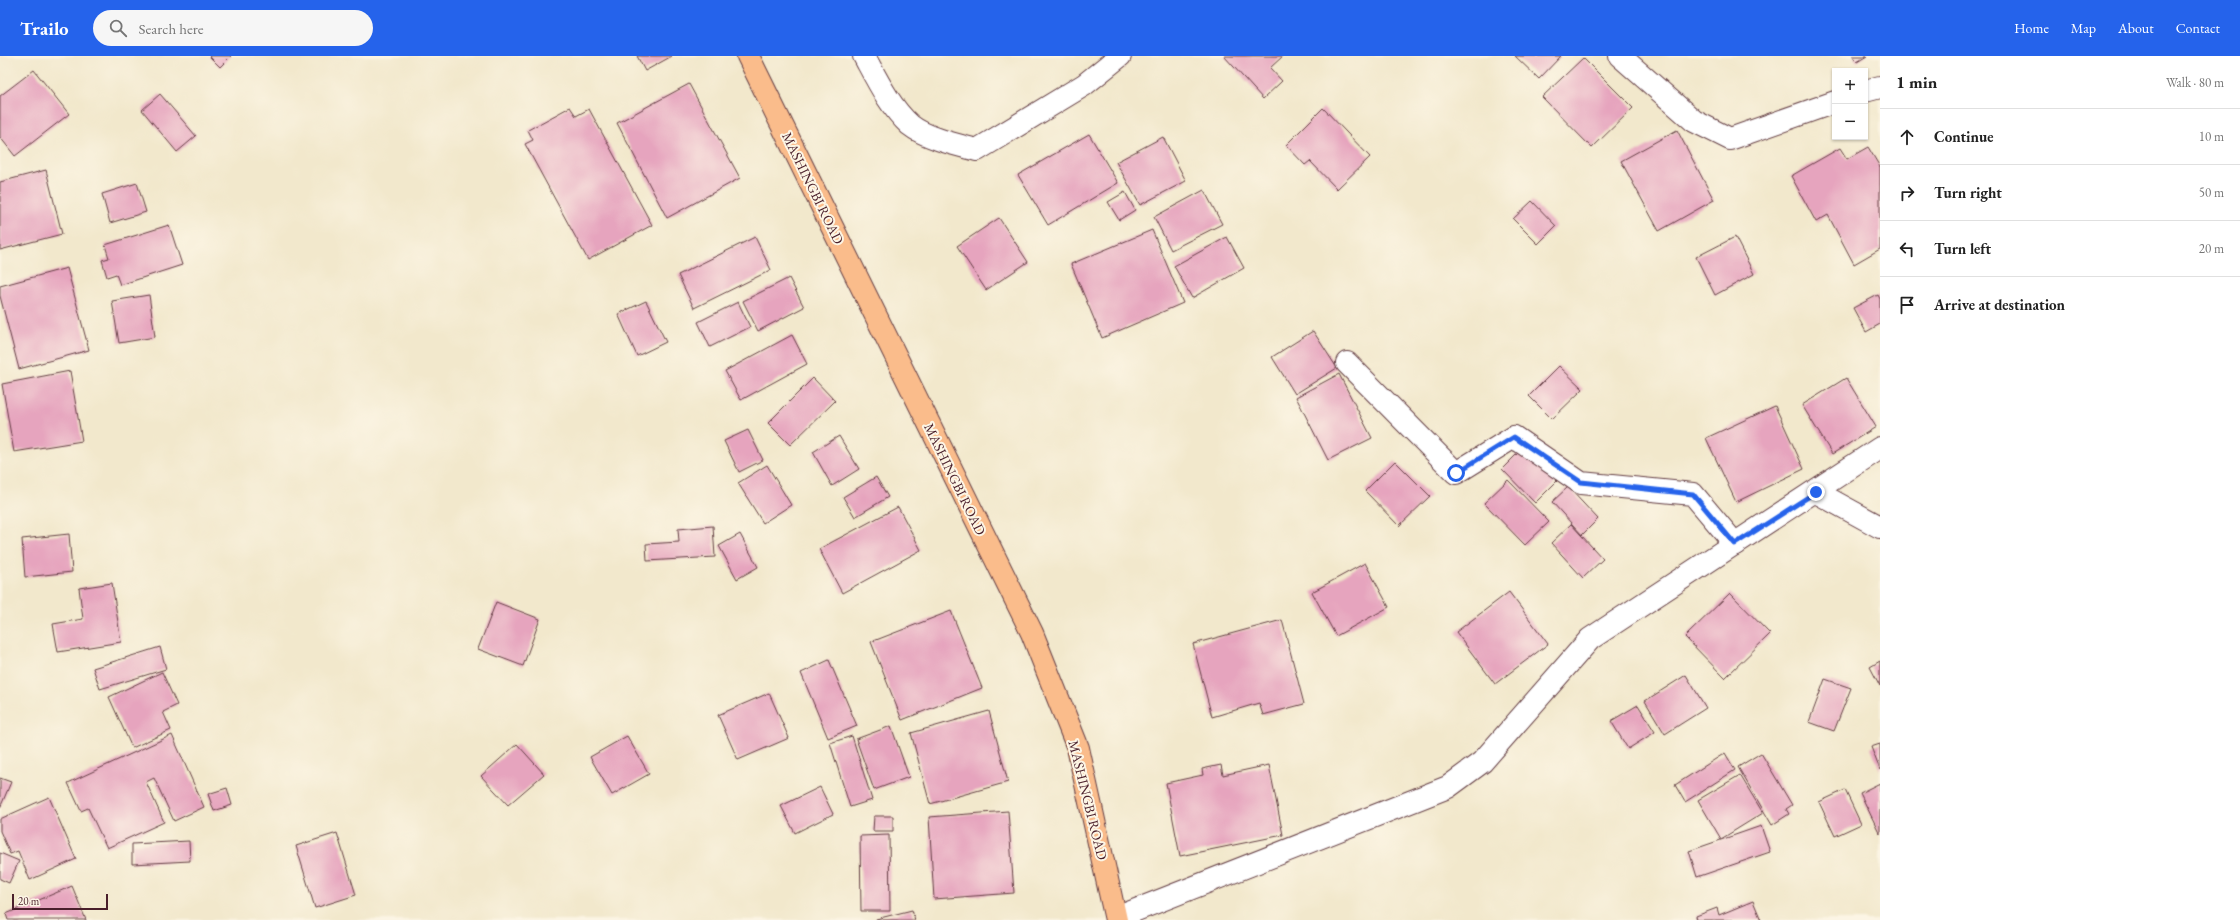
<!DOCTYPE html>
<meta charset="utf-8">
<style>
:root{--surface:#fff;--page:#f6f6f6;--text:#222;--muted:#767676;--line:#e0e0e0;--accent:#2563eb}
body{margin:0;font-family:"EB Garamond",serif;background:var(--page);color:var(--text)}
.controls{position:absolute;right:12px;top:12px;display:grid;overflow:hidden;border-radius:0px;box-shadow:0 1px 3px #0004}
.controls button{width:36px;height:36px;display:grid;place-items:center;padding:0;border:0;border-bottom:1px solid var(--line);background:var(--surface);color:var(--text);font:20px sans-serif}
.scale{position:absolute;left:12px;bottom:10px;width:96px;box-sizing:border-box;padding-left:4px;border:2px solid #4a1f2b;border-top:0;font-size:11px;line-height:14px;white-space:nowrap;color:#4a1f2b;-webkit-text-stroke:3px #fcf5e5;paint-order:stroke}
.stop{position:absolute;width:12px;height:12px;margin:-9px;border:3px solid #2563eb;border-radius:50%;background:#fff}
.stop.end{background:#2563eb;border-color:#fff;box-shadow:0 1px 4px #0008}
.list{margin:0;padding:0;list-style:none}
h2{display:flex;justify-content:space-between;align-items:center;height:52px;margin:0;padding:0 16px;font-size:17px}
h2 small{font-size:13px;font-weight:400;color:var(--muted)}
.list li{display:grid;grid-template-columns:26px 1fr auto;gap:12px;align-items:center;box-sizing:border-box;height:56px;padding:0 16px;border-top:1px solid var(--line)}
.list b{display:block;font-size:15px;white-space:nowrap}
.list em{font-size:13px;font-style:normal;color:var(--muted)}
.icon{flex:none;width:22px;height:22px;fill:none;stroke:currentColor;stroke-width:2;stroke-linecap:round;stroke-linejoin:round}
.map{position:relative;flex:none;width:1880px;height:864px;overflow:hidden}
header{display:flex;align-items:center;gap:24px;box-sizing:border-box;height:56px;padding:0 20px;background:var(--accent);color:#fff}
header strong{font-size:19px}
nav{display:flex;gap:22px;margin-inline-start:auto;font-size:14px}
.search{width:280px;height:36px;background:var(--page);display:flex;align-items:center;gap:10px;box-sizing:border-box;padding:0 14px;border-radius:22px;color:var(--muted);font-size:15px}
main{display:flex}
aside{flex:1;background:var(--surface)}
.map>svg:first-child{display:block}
.building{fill:#e6a4be}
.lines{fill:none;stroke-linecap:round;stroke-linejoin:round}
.minor-casing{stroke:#633d43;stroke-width:24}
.major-casing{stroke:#633d43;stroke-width:24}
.minor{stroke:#fff;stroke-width:22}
.major{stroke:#fabc8b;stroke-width:22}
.route{stroke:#2563eb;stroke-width:5}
.labels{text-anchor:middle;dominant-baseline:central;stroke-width:4;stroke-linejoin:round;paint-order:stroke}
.street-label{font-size:14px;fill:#4a1f2b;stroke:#fcf5e5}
</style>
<header>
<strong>Trailo</strong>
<div class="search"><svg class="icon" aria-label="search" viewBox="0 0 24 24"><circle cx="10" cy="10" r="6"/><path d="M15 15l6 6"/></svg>Search here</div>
<nav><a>Home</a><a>Map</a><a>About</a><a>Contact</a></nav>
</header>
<main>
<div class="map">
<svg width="1880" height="864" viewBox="0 0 1880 864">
<rect width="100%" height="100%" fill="#fcf5e5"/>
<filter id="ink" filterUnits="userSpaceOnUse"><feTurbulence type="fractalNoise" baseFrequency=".025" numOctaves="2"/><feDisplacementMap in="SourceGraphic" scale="8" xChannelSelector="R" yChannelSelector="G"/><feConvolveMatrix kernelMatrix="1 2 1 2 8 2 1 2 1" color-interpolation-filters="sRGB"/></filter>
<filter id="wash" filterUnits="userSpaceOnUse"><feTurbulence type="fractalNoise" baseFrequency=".012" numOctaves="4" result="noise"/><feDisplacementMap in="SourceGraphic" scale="16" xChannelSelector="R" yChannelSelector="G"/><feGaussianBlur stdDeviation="0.9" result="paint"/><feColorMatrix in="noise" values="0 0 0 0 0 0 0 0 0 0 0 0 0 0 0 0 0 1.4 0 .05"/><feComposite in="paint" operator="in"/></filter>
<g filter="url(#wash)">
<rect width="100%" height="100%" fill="#f2e8cc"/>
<g id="blocks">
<g class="building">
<polygon points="209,0 231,0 220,11"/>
<polygon points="637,0 672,0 645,15"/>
<polygon points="1224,0 1283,0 1270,12 1282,25 1263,43"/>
<polygon points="1515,0 1561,0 1539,23"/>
<polygon points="1853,0 1867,0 1857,6"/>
<polygon points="1583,2 1633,52 1592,92 1542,41"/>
<polygon points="34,14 69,58 15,100 0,81 0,40"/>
<polygon points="689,28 740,122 667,162 617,67"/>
<polygon points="160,38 196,80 177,96 142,54"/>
<polygon points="570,51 576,60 589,53 652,169 588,204 525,88 533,84 528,74"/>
<polygon points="1323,52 1370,101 1337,133 1310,105 1305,109 1286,89"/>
<polygon points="1677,74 1714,144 1659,175 1621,105"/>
<polygon points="1089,78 1118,127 1048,169 1018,119"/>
<polygon points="1163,81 1186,125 1140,149 1116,106"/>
<polygon points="1868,91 1880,111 1880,193 1854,208 1828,159 1816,166 1791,120 1840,92 1847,103"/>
<polygon points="46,114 62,178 0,194 0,126"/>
<polygon points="137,127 146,156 110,167 102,138"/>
<polygon points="1204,134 1222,168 1171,194 1154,161"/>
<polygon points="1125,136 1135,154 1119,164 1108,146"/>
<polygon points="1532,145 1556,170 1538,188 1513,163"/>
<polygon points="999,162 1028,206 986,234 957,190"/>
<polygon points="169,169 182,209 120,229 116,218 107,221 102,204 109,202 105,189"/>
<polygon points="1152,174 1183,247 1102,282 1071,208"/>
<polygon points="755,181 771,214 694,252 678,219"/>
<polygon points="1227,181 1244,212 1192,242 1174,210"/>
<polygon points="1735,181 1754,218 1715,239 1696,201"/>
<polygon points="67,212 89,294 19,313 0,240 0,230"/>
<polygon points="789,222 804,251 758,275 743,245"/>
<polygon points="149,239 155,281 119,287 112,245"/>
<polygon points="1878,239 1880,243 1880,268 1866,276 1853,252"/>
<polygon points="646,245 666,286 637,300 618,258"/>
<polygon points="738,246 750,271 710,291 698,266"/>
<polygon points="1313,275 1337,312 1295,338 1272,301"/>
<polygon points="792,279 807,308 741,344 725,315"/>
<polygon points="1559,310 1583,333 1552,363 1529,340"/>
<polygon points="70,315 82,385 14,396 2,328"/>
<polygon points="1339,318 1372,382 1328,404 1296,341"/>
<polygon points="813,322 835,345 790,389 768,367"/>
<polygon points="1846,322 1876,371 1832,398 1802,349"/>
<polygon points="1775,350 1804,413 1736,446 1706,382"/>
<polygon points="748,374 763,404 739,416 724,385"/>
<polygon points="839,380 859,413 832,430 813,396"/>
<polygon points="1524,391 1557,425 1535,447 1502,413"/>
<polygon points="1395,405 1430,440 1399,470 1365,435"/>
<polygon points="767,409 791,449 763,467 738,427"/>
<polygon points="876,421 888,441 855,461 843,441"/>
<polygon points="1508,424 1549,466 1525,489 1484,447"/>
<polygon points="1568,431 1598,463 1582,479 1552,446"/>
<polygon points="898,451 921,494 842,537 819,493"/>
<polygon points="1571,468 1603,503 1583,522 1551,487"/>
<polygon points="713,470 715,501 647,505 646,488 679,486 678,473"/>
<polygon points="69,478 72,516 25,521 22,483"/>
<polygon points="740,478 758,511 737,523 719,490"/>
<polygon points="1365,507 1389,551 1336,580 1312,536"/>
<polygon points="112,527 121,586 58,596 53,568 83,563 79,532"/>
<polygon points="1509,536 1548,588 1495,628 1456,576"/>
<polygon points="1730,537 1770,578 1725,622 1685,581"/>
<polygon points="496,546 540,563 523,610 478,593"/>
<polygon points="951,555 982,632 902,664 871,586"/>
<polygon points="1282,564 1304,648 1263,659 1259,647 1212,661 1193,588"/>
<polygon points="160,591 166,613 100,633 93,612"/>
<polygon points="829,604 857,670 828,682 801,617"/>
<polygon points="1880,605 1880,630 1870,611"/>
<polygon points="162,616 177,649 163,656 171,674 132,692 109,641"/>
<polygon points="1686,619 1706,652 1665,678 1645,645"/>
<polygon points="1825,623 1851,632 1834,675 1809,666"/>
<polygon points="769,637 789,682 738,704 718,659"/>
<polygon points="1638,649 1655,676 1628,693 1611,665"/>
<polygon points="989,655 1008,726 930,748 911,677"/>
<polygon points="891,670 909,721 874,734 856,683"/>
<polygon points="172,679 204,751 174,765 154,722 146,726 164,766 107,792 88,752 81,755 68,727"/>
<polygon points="627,680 649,718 612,739 590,701"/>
<polygon points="852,680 872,744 850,751 830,687"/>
<polygon points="517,688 544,718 508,749 481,720"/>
<polygon points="1880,688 1880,714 1871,691"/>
<polygon points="1725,697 1735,714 1685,746 1675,729"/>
<polygon points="1761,697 1792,749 1786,753 1789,758 1772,769 1738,711"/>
<polygon points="1221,709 1223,719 1269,709 1283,779 1180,800 1166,727 1203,719 1202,713"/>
<polygon points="1740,719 1763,757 1721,783 1698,744"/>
<polygon points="0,722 11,726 0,752"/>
<polygon points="1880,727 1880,778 1860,737"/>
<polygon points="820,731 833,758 795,777 781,750"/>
<polygon points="227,732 232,749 214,755 208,738"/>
<polygon points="1845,734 1861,768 1835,780 1819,746"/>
<polygon points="49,741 76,803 30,824 18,795 10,798 0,775 0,763"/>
<polygon points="1008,755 1014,837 934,843 929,761"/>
<polygon points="874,760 893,760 893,775 873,775"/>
<polygon points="1761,770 1770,796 1697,821 1689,795"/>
<polygon points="337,777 356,839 315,852 296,790"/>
<polygon points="889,779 890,855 861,855 860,780"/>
<polygon points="189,785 190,805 132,808 132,788"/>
<polygon points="0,797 19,805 9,827 0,823"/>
<polygon points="72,830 86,864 8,864 6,858"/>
<polygon points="1753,845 1761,864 1697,864 1696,860 1717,852 1719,859"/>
<polygon points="912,854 915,864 876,864 876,863"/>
</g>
</g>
</g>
<g filter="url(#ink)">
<use href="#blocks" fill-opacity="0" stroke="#633d43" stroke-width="1"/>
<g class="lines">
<g class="minor-casing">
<g id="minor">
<path d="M864,0c13,24 26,51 46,69 16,13 47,20 67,25l107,-65 36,-29"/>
<polyline points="1620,0 1694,65 1730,83 1835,46"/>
<polyline points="1865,35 1880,31"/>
<polyline points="1347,307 1456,417 1514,381 1581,427 1693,438 1735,488"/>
<polyline points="1816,436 1880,471"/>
<polyline points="1116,862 1448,731 1482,706 1590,583 1880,392"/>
</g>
</g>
<g class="major-casing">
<polyline id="major" points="748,0 1032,577 1078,692 1116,864"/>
</g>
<use href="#minor" class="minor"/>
<use href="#major" class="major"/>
</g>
</g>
<g class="lines" filter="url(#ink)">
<polyline class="route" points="1456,417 1514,381 1581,426 1693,438 1735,488 1816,436"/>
</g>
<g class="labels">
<g class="street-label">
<text transform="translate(813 132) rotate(64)">MASHINGBI ROAD</text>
<text transform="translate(955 423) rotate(64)">MASHINGBI ROAD</text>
<text transform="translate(1088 744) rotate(76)">MASHINGBI ROAD</text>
</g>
</g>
</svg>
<div class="controls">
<button>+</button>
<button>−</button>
</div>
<div class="scale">20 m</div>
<div class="stop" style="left:1456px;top:417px"></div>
<div class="stop end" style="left:1816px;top:436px"></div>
</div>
<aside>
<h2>1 min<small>Walk · 80 m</small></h2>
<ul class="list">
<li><svg class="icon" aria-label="ahead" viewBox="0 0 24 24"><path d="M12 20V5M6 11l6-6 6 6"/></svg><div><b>Continue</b></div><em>10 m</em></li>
<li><svg class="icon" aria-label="right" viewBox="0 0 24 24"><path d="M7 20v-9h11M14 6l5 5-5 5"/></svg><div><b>Turn right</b></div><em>50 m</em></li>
<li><svg class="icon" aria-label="left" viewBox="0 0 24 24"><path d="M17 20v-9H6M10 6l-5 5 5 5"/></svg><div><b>Turn left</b></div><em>20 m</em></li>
<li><svg class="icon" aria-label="arrive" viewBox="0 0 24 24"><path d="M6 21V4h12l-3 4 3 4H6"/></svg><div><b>Arrive at destination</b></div></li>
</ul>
</aside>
</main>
